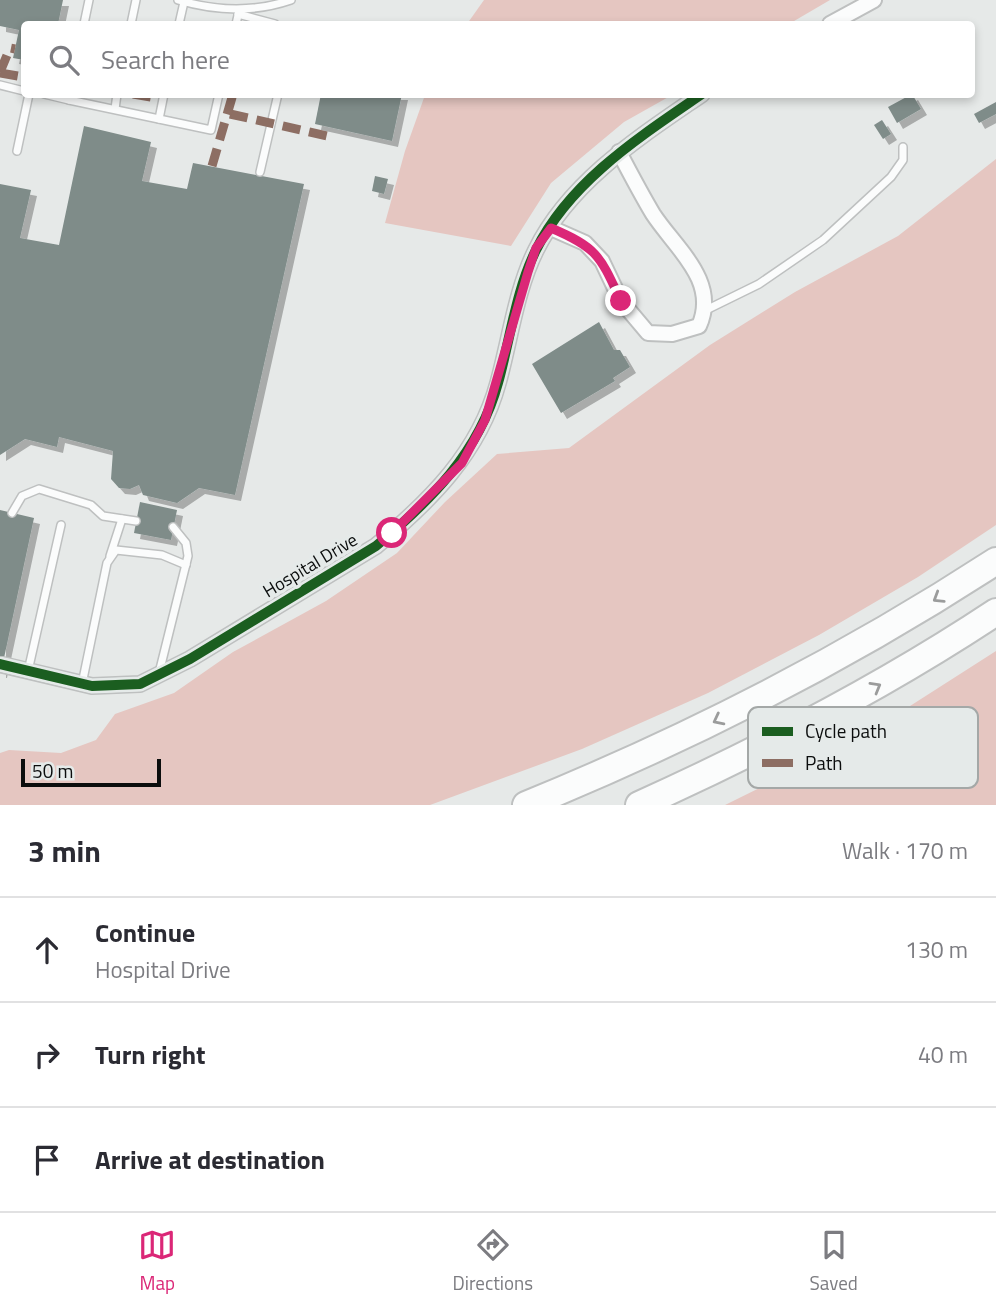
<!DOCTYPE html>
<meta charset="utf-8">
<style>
:root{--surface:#fff;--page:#f2f2f3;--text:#2b2b33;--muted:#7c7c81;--line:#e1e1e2;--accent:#db2777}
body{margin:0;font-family:"Titillium Web",sans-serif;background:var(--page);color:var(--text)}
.scale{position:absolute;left:21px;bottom:18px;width:140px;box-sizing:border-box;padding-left:7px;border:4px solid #0b0d0d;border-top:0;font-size:19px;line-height:24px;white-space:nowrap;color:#0b0d0d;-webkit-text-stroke:5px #e5eae9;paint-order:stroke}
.stop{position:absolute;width:21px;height:21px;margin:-16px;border:5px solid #db2777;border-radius:50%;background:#fff}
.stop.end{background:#db2777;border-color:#fff;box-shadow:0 2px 7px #0008}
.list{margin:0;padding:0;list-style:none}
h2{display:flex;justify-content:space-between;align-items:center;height:91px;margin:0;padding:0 28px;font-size:30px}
h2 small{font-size:23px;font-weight:400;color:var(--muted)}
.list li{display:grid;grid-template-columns:46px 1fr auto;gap:21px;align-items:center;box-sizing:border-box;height:105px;padding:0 28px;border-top:2px solid var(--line)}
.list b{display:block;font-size:26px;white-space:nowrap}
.list p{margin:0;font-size:23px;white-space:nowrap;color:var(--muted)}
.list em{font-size:23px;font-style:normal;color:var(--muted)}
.icon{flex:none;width:38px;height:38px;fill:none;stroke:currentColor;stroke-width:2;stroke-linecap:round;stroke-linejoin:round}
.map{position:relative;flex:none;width:996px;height:805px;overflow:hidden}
.search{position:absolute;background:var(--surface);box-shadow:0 4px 10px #0003;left:21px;right:21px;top:21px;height:77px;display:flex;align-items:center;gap:18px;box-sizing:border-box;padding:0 24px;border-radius:7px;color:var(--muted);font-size:26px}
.sheet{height:406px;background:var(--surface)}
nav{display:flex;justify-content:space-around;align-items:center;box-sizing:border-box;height:98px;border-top:2px solid var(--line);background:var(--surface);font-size:19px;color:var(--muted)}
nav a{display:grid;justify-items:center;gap:4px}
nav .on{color:var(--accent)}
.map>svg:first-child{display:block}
.green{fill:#e5c6c1}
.building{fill:#7f8c89;filter:url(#shadow)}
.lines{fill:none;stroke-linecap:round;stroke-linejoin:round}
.lane-casing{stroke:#bec0c0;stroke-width:10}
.street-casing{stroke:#bec0c0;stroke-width:18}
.highway-casing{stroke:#bec0c0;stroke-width:30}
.lane{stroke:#fbfcfc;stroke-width:7}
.street{stroke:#fbfcfc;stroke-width:14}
.highway{stroke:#fbfcfc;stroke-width:26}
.quiet{stroke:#8d6e63;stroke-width:9;stroke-dasharray:18 9;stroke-linecap:butt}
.cycleway-casing{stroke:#e5eae9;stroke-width:15}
.cycleway{stroke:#1b5e20;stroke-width:10}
.oneway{stroke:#9b9c9c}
.route{stroke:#db2777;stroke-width:9}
.labels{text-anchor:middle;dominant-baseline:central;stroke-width:7;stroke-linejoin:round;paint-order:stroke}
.street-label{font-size:18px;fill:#0b0d0d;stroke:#e5eae9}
.key{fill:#e5eae9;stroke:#a4a8a7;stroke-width:2}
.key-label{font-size:19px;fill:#0b0d0d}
</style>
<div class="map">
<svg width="996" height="805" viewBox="0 0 996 805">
<defs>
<filter id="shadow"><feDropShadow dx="6" dy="6" stdDeviation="0" flood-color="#0004"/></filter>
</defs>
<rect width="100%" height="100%" fill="#e6e9e8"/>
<g class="green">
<polygon points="484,0 830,0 789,24 467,24"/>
<polygon points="425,95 425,94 672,95 624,122 551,183 511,246 385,223 405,151"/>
<polygon points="996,159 996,525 918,577 819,635 708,693 582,749 430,805 0,805 0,753 9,750 61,753 96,740 115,714 174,693 233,652 326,601 397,553 445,502 497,454 569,448 710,345 795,292 898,236"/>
<polygon points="996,651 996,805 725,805 860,738"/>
</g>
<g class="building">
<polygon points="0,0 63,0 58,24 24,24 24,60 13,58 19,30 0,26"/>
<polygon points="321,94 402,94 392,141 315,124"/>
<polygon points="912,94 921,109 897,123 888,107"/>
<polygon points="996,102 996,114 979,123 974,114"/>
<polygon points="882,120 891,134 883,139 874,125"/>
<polygon points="84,126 151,142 142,181 187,189 193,163 304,184 235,495 199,488 177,503 143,495 139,485 130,489 119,488 111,479 113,451 59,437 57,447 25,439 0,455 0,184 31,190 20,238 59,245"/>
<polygon points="375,176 388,179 384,194 372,191"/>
<polygon points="599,322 614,350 620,350 630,367 613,378 615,381 561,413 532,364"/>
<polygon points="140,502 177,510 171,540 134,533"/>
<polygon points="0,510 34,518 1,672 0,672"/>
</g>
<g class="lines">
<g class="lane-casing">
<g id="lane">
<path d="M178,0c37,11 75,13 113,0"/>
<polyline points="238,14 275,24"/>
<polyline points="84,24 89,0"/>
<polyline points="131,24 136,0"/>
<polyline points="179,24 184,2"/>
<polyline points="236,24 239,11"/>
<polyline points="0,85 24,91"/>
<polyline points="44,94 69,100 70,94"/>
<polyline points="69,100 211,130 219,94"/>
<polyline points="115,109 117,94"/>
<polyline points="159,119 164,94"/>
<polyline points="17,151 29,94"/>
<polyline points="260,172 278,94"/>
<polyline points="706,310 759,284 823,240 891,177 903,160 903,147"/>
<polyline points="12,513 22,496 39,489 91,505 103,516 136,521"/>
<polyline points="110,556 122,519"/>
<polyline points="28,671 61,525"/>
<polyline points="159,673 188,556 186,543 173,527"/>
<polyline points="82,684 107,563 116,550 162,555 186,565"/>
</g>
</g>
<g class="street-casing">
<g id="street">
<polyline points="830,24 874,0"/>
<path d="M551,228l34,15 17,18 19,40 27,32 24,1 27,-8c20,-45 -23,-77 -46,-112 -12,-20 -23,-41 -34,-62"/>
<path d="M3,665l89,21 48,-2 50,-25 186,-113c54,-45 103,-93 122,-163 12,-43 18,-93 38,-133 34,-69 105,-114 166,-156"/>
</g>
</g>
<g class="highway-casing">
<g id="highway">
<path d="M526,805c164,-67 321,-147 470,-244"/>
<path d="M639,805c124,-56 244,-118 357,-193"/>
</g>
</g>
<use href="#lane" class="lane"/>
<use href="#street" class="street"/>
<use href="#highway" class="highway"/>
<g class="quiet">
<polyline points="0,72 10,48 15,49"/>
<polyline points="0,73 24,77"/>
<polyline points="133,94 151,97 152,94"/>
<polyline points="230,114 332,137"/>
<polyline points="212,166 233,94"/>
</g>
<g class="cycleway-casing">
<path id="cycleway" d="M0,664l92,22 48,-2 50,-25 186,-113c54,-45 103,-93 122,-163 12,-43 18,-93 38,-133 34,-69 105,-114 166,-156"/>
</g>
<use href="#cycleway" class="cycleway"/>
</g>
<defs><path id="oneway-chevron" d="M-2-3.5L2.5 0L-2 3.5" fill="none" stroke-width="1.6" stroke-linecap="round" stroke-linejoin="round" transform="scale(1.75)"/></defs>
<g class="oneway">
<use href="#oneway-chevron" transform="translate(938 598) rotate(148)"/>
<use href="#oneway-chevron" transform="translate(876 687) rotate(-30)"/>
<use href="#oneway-chevron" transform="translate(718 720) rotate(153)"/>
</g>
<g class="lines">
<path class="route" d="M392,533l70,-70 23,-43 43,-148 8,-24 15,-20c47,20 49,28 70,73"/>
</g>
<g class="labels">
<g class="street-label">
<text transform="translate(310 565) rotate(-31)">Hospital Drive</text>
</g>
</g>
<rect x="748" y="707" width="230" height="81" rx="10" class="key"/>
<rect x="762" y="727" width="31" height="9" fill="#1b5e20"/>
<rect x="762" y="759" width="31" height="8" fill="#8d6e63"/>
<g class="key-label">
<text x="805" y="738">Cycle path</text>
<text x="805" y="770">Path</text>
</g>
</svg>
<div class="scale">50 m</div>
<div class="stop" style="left:392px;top:533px"></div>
<div class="stop end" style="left:621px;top:301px"></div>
<div class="search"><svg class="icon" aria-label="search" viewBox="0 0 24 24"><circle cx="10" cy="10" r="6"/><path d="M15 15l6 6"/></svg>Search here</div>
</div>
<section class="sheet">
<h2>3 min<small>Walk · 170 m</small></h2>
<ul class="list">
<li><svg class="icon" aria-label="ahead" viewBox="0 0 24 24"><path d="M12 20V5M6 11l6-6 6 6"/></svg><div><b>Continue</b><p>Hospital Drive</p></div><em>130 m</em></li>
<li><svg class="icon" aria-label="right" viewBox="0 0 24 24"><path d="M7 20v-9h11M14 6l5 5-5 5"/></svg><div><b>Turn right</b></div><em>40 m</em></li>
<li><svg class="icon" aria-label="arrive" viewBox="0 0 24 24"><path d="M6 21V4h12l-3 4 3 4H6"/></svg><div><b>Arrive at destination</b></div></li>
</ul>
</section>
<nav>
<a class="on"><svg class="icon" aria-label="map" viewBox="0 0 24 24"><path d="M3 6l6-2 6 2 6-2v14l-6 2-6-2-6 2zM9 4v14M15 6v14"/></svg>Map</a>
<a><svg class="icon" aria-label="directions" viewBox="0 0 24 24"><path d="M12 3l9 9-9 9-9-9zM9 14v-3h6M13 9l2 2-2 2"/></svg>Directions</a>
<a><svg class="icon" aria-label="saved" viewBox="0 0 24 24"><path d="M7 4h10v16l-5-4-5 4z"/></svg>Saved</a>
</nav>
